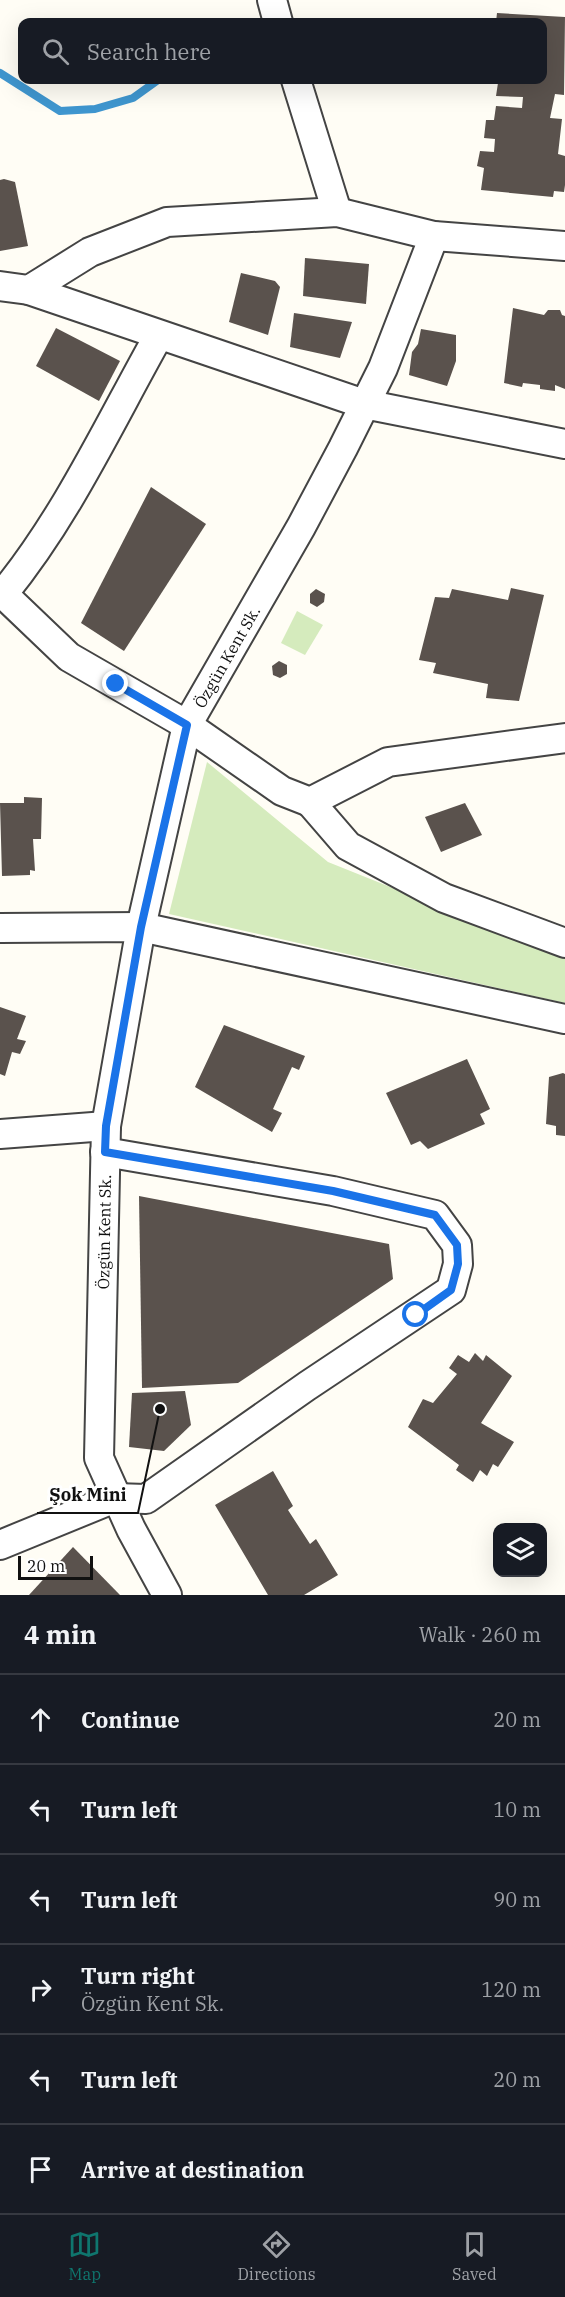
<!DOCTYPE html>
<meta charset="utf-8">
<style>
:root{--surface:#171b24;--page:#242831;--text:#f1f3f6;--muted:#9ea1a6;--line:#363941;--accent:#0f766e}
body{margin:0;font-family:"IBM Plex Serif",serif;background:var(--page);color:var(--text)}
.controls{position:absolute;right:18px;bottom:18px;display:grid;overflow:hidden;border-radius:12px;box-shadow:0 6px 24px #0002}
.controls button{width:54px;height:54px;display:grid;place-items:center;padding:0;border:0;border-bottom:2px solid var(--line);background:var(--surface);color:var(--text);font:30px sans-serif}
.scale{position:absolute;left:18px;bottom:15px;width:75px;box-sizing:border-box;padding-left:6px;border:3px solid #111;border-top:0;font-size:16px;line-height:21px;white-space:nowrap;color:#111;-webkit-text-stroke:4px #fff;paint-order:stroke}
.stop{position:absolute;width:18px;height:18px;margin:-14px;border:4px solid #1a73e8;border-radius:50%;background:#fff}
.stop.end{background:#1a73e8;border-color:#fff;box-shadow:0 2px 6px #0008}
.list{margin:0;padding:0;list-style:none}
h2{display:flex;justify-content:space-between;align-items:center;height:78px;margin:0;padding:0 24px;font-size:26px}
h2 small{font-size:20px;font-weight:400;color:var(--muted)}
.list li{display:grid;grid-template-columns:39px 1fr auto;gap:18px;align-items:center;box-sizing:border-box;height:90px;padding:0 24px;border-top:2px solid var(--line)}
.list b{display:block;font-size:22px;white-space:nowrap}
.list p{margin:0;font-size:20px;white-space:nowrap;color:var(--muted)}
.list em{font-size:20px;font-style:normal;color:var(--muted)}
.icon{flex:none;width:33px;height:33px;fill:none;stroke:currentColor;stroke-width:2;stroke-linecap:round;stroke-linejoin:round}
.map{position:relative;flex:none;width:565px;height:1595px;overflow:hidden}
.search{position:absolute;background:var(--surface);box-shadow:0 6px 24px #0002;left:18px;right:18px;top:18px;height:66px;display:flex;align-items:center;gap:15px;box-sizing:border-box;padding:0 21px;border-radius:12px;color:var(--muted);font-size:22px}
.sheet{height:618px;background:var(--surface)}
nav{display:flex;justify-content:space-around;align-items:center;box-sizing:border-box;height:84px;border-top:2px solid var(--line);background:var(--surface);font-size:16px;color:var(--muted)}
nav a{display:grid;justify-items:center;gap:3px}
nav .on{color:var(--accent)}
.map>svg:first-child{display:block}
.green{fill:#d5ebbd}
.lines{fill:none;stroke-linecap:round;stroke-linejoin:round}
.stream{stroke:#3f96cf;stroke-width:8}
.building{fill:#5a524d}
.minor-casing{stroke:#444;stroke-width:32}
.minor{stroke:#fff;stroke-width:28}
.route{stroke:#1a73e8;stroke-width:8}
.labels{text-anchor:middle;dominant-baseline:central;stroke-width:6;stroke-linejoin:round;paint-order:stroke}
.street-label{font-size:16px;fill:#111;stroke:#fff}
.leader{fill:none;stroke:#111;stroke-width:2}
.callout-dot{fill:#111;stroke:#fff;stroke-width:2}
.callout-label{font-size:18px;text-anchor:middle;font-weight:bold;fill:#111;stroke:#fff;stroke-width:6;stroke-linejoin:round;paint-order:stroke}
</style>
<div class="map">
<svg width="565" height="1595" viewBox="0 0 565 1595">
<rect width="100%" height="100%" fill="#fffdf5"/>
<g class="green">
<polygon points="297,611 323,625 305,655 281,643"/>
<polygon points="207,762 328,862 565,957 565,1003 169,914"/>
</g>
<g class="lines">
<polyline class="stream" points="0,73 60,111 95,109 133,98 158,80"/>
</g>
<g class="building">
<polygon points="497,13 565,17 564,95 555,94 550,118 562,119 558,154 565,156 565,185 564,192 554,191 553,197 481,190 484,168 477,166 480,151 494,152 495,139 484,138 486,120 494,120 496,106 522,108 523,97 496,96 498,83 491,82 491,80 542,80 542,22 496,22"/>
<polygon points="4,179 15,182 28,246 0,251 0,180"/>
<polygon points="305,258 369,264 366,304 303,296"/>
<polygon points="241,273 275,281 280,287 268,335 229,322"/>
<polygon points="513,308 544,315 548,310 560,310 562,315 565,316 565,389 555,385 555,391 540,389 540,385 523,383 522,387 504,383"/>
<polygon points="294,313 352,322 340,358 290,347"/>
<polygon points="56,328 120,361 99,401 36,366"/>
<polygon points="421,329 456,335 456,361 447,386 409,375 412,352 418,344"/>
<polygon points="151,487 206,524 124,651 81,623"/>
<polygon points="511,588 544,595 519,701 486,698 488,684 433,673 436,663 419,660 435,597 449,598 452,589 508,600"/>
<polygon points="316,589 325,594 324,602 317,607 310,603 310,594"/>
<polygon points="279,661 287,665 287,674 280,678 273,675 272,666"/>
<polygon points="24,797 42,798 41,839 33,839 35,871 30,870 30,875 2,876 0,803 24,803"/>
<polygon points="465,803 482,835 441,852 425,817"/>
<polygon points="0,1007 26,1016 17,1039 26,1041 20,1054 12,1052 5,1076 0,1074"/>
<polygon points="224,1025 305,1056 299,1070 292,1067 273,1109 282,1113 272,1132 195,1087"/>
<polygon points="467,1059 490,1109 480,1114 485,1124 428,1149 420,1141 411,1145 386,1093"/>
<polygon points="563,1073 565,1074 565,1136 556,1135 556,1126 546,1124 549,1077"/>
<polygon points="139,1196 389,1244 393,1279 238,1383 142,1388"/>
<polygon points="475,1353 483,1361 486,1355 512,1376 481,1423 514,1442 498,1467 493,1464 487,1476 480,1470 473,1482 456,1470 459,1465 408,1427 423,1399 433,1403 457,1374 449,1368 458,1355 469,1362"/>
<polygon points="185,1391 191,1425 164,1451 129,1447 132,1393"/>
<polygon points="273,1471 293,1506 288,1510 310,1544 316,1539 338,1575 304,1595 268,1595 215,1505"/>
<polygon points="73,1547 120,1595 29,1595"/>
</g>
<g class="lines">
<g class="minor-casing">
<g id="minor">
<polyline points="272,0 278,22"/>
<polyline points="296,80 337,212"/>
<polyline points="0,286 29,290 90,252 167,222 337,212 434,236 565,246"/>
<polyline points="29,290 364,404 565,444"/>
<polyline points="0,591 69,657 187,725 282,791 310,802 388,762 565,738"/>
<path d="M3,594c64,-78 107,-172 156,-259"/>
<polyline points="310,802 348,846 444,898 565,943"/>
<polyline points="0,928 141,927 565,1019"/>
<polyline points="0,1134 106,1126"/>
<polyline points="0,1545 115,1498 146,1499 307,1386 451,1290 458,1264 457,1245 435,1215 333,1191 105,1152"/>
<polyline points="167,1595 131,1529 99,1458 106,1126 141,927 187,725 301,527 343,448 383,368 434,236"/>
</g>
</g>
<use href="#minor" class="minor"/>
</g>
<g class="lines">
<polyline class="route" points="116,684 187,725 141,927 106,1126 105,1152 333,1191 435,1215 457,1245 458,1264 451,1290 416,1315"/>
</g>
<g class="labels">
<g class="street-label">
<text transform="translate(227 657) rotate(-60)">Özgün Kent Sk.</text>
<text transform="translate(104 1232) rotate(-89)">Özgün Kent Sk.</text>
</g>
</g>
<path class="leader" d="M160 1409L138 1513H37"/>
<circle class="callout-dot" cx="160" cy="1409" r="6"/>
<g class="callout-label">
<text x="88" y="1501">Şok Mini</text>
</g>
</svg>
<div class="controls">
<button><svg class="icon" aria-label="layers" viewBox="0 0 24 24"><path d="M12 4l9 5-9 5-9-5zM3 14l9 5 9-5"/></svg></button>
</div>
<div class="scale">20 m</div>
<div class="stop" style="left:416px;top:1315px"></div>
<div class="stop end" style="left:116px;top:684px"></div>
<div class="search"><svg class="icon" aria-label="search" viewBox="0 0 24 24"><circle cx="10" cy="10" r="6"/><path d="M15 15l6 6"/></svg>Search here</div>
</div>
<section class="sheet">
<h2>4 min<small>Walk · 260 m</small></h2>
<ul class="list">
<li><svg class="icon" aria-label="ahead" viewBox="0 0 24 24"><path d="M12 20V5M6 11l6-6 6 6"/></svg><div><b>Continue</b></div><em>20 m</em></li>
<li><svg class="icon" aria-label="left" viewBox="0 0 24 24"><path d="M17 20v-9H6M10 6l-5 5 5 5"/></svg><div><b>Turn left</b></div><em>10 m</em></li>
<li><svg class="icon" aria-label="left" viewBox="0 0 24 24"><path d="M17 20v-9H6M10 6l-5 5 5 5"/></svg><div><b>Turn left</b></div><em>90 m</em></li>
<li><svg class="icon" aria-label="right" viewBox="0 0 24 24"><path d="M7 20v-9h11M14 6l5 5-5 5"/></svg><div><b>Turn right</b><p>Özgün Kent Sk.</p></div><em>120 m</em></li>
<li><svg class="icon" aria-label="left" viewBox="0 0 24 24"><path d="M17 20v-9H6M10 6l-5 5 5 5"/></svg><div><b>Turn left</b></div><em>20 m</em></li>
<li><svg class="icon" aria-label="arrive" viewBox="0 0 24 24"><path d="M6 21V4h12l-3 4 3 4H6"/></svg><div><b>Arrive at destination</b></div></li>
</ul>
</section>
<nav>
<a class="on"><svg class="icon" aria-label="map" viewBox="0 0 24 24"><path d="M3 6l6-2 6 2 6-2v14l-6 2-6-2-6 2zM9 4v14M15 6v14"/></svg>Map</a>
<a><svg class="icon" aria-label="directions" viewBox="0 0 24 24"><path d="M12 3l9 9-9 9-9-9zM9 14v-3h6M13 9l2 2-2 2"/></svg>Directions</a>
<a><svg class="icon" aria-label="saved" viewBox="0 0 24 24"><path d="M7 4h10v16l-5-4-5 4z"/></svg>Saved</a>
</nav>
